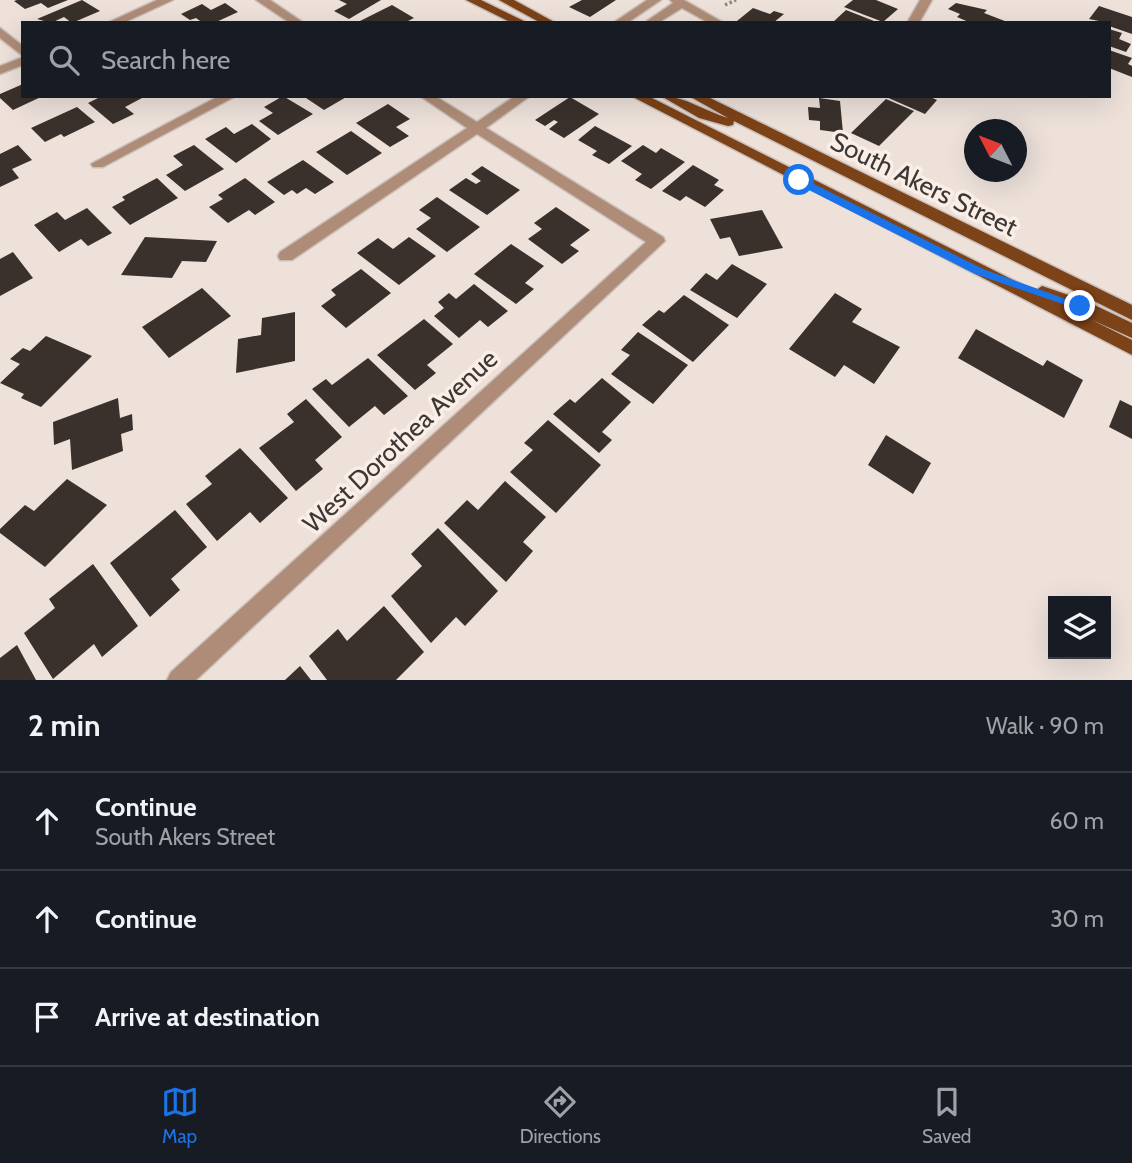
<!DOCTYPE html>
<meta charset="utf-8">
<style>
:root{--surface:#171b24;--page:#242831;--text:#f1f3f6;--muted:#9ea1a6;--line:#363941;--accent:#1a73e8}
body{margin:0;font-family:Cabin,sans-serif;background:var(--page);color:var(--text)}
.controls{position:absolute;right:21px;bottom:21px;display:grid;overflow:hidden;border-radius:0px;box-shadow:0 7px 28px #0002}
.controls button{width:63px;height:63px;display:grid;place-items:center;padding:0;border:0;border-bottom:2px solid var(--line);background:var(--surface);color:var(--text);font:35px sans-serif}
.compass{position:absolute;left:964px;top:119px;width:63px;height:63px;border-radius:50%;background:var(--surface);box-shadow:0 7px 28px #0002;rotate:312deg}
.stop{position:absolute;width:21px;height:21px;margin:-16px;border:5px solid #1a73e8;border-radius:50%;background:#fff}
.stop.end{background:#1a73e8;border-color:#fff;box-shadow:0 2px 7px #0008}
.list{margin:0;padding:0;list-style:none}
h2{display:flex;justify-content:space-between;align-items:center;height:91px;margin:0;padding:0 28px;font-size:30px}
h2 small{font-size:23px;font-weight:400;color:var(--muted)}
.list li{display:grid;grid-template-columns:46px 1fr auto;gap:21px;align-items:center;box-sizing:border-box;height:98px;padding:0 28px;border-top:2px solid var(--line)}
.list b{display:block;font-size:26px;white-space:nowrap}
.list p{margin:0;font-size:23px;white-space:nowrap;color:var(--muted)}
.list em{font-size:23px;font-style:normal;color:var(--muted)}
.icon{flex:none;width:38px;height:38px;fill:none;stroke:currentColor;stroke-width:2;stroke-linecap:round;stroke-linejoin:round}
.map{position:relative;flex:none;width:1132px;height:680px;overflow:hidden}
.search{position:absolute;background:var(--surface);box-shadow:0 7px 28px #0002;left:21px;right:21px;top:21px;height:77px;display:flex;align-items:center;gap:18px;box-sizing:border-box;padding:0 24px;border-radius:0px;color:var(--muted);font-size:26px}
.sheet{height:385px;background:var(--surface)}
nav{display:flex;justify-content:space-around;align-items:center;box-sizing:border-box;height:98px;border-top:2px solid var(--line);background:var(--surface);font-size:19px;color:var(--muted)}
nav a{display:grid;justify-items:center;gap:4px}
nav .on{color:var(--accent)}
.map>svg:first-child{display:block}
.building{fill:#3a312c}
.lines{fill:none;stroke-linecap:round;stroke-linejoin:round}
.minor-casing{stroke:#cabfb9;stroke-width:3}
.major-casing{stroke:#cabfb9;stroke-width:3}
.path{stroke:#908883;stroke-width:3.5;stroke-dasharray:2.5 2.5;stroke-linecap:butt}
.minor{fill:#ae8c77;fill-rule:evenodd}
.major{fill:#7c4218;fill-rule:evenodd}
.route{fill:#1a73e8}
.labels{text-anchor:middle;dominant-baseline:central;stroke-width:7;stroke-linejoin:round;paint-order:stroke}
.street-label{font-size:26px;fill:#3d3835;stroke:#faeee7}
</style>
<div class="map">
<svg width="1132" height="680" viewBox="0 0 1132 680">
<rect width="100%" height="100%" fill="#ede1da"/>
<g class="building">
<polygon points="17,0 68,0 48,8 41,3 25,9 14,1"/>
<polygon points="82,0 100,11 72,23 64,17 51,23 37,19"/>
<polygon points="339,0 381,0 349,19 334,11 347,4"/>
<polygon points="582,0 616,0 590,17 569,7"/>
<polygon points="853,0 876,0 898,9 883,22 844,7"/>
<polygon points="225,3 238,12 214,23 203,23 196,18 190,20 181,14 202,4 211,10"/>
<polygon points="956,3 987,10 984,13 1010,23 971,23 957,17 960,14 948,9"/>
<polygon points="392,5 414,18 404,23 356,23"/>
<polygon points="1099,6 1132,17 1132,34 1109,26 1109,23 1089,19"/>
<polygon points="753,8 770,14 774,11 784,14 773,23 737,21"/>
<polygon points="846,10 879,23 832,23"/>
<polygon points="1109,29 1122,33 1119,39 1131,44 1126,52 1109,46"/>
<polygon points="1109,50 1132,58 1128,64 1132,66 1132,77 1109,68"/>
<polygon points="23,84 23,96 43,96 13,110 0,98 0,94"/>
<polygon points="102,96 139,96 142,98 125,107 134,114 113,124 88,103"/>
<polygon points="283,96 313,114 278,135 259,121 273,113 264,107"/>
<polygon points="303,96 348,96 324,110"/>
<polygon points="884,96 928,96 937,100 925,114"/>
<polygon points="570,97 599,114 564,138 549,129 558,122 554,120 545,126 535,120"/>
<polygon points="819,98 840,101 843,133 820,130 820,121 809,120 808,107 820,108"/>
<polygon points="886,99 914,111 879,146 851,133"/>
<polygon points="388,104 410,119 396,127 409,136 390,147 356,123"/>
<polygon points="77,107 95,122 64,137 61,134 45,142 31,128"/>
<polygon points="252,124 271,139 236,163 205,139 226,127 234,134"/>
<polygon points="595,126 632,146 609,164 592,155 597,151 578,140"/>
<polygon points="351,131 382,153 347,175 316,152"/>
<polygon points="18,145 32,160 12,169 19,178 0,187 0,154"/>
<polygon points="194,145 224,169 185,191 166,175 183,165 173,156"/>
<polygon points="643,145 656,153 661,148 685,162 651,189 635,180 642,174 621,161"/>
<polygon points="303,160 334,182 315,194 306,188 297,194 292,190 284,195 267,182"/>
<polygon points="693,165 719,180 714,185 724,190 705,207 686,196 680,201 662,191"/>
<polygon points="482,166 520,190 487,215 449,190 466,178 476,184 481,181 471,174"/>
<polygon points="157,178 178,198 130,225 112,207 125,200 122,197"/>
<polygon points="245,178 275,202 255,215 249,210 228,223 209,207 223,199 218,195"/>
<polygon points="437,197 480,227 447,252 416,229 431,218 419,210"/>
<polygon points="556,207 590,230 570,245 579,251 562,264 528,239 542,229 534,223"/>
<polygon points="87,208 112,233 88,246 81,239 59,252 34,225 57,212 65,220"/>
<polygon points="762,210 783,248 739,256 730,237 720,239 710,219"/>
<polygon points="145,237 217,241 206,262 182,261 172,278 121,275"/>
<polygon points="409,237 436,256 399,285 357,253 378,238 393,249"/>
<polygon points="511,244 544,266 525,283 534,289 516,304 474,274"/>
<polygon points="13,252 33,278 0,296 0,259"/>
<polygon points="732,264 767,284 737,318 690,290 706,273 717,280"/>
<polygon points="361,269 391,293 346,328 321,306 336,295 331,290"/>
<polygon points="474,284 508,311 488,327 480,320 459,338 434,316 444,308 438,302 449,293 456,299"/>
<polygon points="202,288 231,316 169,358 142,327"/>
<polygon points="835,293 862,309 852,322 900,347 874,384 844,365 835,377 789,349"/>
<polygon points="684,295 729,325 693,362 642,325 659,310 664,313"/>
<polygon points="295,312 295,361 236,373 238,339 261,335 262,318"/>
<polygon points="424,319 453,344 427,365 436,373 415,390 377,355"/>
<polygon points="976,329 1043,366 1047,360 1083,380 1064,418 958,358"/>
<polygon points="638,332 688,365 653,404 611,374 630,355 621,350"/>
<polygon points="46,336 92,356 41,407 21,398 24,394 0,383 20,364 10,359 23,348 30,351"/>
<polygon points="368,358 408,396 384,415 375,406 349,427 312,389 326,379 332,385"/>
<polygon points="602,378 631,402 602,432 612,440 599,453 553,414 570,399 575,403"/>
<polygon points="118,398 120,418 132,414 133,430 121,434 123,451 72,470 70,439 54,445 53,422"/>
<polygon points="306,399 342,437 315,460 323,469 296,491 259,448 294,422 287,414"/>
<polygon points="1120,400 1132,406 1132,439 1109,427"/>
<polygon points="548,420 601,465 556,513 510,472 533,450 524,443"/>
<polygon points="886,435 931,463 913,494 868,465"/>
<polygon points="240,448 288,498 260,523 250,512 217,541 186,504 212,484 205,476"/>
<polygon points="67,479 107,505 45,567 0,533 0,529 25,505 34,511"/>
<polygon points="505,481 546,517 523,542 533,551 506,582 444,523 467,500 478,510"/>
<polygon points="175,510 207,547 171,579 180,590 150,617 110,563"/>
<polygon points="438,528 498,591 465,626 456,617 431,643 391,596 422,566 411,554"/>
<polygon points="93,564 138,626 102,657 94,644 53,679 24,633 55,608 49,599"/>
<polygon points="384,606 424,652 396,680 327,680 309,656 338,629 347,641"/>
<polygon points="17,645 36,680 0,680 0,658"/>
<polygon points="300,666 311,680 285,680"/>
</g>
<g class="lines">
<g class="minor-casing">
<g id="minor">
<polygon points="157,0 173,0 123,23 107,23"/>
<polygon points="256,0 270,0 304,23 290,23"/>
<polygon points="647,0 661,0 627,23 613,23"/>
<polygon points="670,0 684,0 724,23 709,23 682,8 658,23 644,23 673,3"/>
<polygon points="920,0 932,0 919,23 907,23"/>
<polygon points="0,28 23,46 23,56 0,38"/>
<polygon points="23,57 23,65 0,74 0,66"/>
<polygon points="219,96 236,96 103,167 93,167 91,164"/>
<polygon points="420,96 435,96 477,122 515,96 530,96 486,128 663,237 665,241 196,680 167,680 171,672 646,242 477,134 292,260 280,260 278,256 280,252 467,128"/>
</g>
</g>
<g class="major-casing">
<g id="major">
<polygon points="466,0 481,0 528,23 512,23"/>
<polygon points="499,0 514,0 556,23 541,23"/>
<polygon points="631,96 648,96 1035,291 1042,286 1048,288 1086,301 1132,323 1132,338 1090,319 1132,340 1132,355"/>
<path d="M661,96c24,0 43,15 67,22l-39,-22h17l426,209v15l-398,-199 -1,4 -5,1 -29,-8z"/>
</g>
</g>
<polyline class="path" points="725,5 736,0"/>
<use href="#minor" class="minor"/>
<use href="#major" class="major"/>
</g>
<polygon class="route" points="795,178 802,178 983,269 1085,306 1080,310 975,274 795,183"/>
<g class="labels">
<g class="street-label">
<text transform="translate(924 184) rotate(26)">South Akers Street</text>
<text transform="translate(400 441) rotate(-43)">West Dorothea Avenue</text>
</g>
</g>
</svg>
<div class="controls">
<button><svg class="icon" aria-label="layers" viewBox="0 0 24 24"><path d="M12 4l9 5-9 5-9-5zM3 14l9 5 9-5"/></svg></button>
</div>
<svg class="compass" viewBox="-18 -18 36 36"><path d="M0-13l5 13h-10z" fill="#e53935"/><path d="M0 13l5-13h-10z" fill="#9ea1a6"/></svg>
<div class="stop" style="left:799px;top:180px"></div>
<div class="stop end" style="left:1080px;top:306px"></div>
<div class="search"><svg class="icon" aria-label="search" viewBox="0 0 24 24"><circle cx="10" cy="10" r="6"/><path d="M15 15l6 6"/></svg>Search here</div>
</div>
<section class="sheet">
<h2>2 min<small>Walk · 90 m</small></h2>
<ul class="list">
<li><svg class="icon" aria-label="ahead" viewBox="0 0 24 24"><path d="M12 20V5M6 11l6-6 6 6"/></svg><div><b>Continue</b><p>South Akers Street</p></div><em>60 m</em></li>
<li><svg class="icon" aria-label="ahead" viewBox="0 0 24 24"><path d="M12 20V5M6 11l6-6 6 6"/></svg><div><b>Continue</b></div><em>30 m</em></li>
<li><svg class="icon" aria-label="arrive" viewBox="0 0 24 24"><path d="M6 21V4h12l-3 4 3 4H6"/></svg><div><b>Arrive at destination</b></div></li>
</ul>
</section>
<nav>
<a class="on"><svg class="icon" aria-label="map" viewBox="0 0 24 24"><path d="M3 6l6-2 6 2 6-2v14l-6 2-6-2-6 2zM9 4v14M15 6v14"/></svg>Map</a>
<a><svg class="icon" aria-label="directions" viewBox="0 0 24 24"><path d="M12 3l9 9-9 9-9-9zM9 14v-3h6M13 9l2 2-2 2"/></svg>Directions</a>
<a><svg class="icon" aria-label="saved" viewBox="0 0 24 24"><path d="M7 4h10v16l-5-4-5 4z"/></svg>Saved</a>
</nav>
